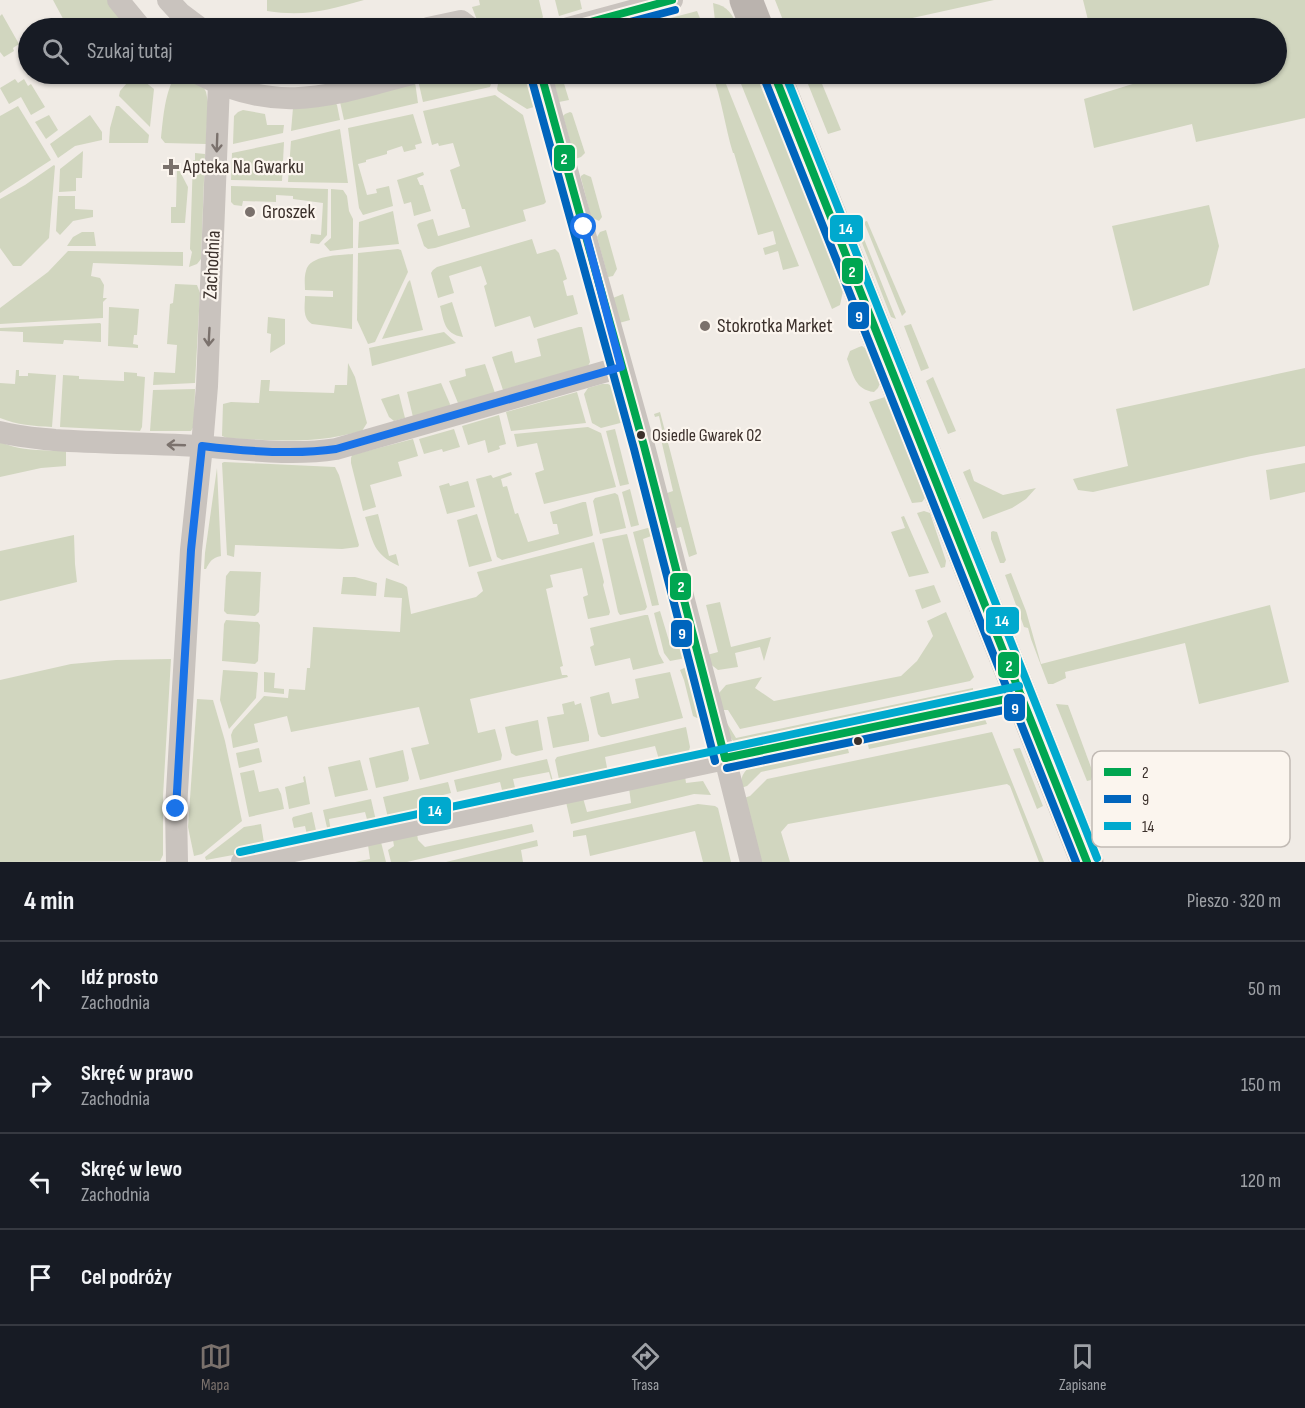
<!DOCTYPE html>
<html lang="pl">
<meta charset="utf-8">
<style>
:root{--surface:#171b24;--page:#242831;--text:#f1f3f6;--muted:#9ea1a6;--line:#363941;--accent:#7a716c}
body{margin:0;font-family:"Sofia Sans Condensed",sans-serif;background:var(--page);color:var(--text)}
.stop{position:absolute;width:18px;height:18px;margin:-14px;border:4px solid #1a73e8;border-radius:50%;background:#fff}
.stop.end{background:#1a73e8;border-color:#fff;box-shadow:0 2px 6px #0008}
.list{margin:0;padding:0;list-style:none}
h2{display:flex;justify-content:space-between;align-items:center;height:78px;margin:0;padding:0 24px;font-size:26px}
h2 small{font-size:20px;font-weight:400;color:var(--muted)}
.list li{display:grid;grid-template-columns:39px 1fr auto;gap:18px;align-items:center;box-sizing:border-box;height:96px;padding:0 24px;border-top:2px solid var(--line)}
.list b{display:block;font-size:22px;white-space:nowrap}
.list p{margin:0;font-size:20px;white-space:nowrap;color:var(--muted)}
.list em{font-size:20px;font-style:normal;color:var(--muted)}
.icon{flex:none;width:33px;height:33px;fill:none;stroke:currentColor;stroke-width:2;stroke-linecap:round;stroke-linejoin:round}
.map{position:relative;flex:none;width:1305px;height:862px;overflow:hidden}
.search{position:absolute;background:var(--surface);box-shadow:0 2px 4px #0004;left:18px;right:18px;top:18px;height:66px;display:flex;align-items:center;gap:15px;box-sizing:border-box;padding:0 21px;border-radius:33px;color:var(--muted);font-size:22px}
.sheet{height:462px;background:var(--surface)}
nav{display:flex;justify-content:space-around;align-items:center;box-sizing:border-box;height:84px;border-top:2px solid var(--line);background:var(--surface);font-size:16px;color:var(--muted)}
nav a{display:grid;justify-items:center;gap:3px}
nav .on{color:var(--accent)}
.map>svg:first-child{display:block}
.green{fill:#d1d6bf}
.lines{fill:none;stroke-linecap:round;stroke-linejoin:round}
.street{stroke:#c9c3be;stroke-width:22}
.secondary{stroke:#bab3ae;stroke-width:33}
.bus-1-casing{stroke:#fbf5ee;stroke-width:12}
.bus-2-casing{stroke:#fbf5ee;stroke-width:12}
.bus-3-casing{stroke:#fbf5ee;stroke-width:12}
.bus-1{stroke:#00a651;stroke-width:8}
.bus-2{stroke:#0065bd;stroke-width:8}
.bus-3{stroke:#00a9ce;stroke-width:8}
.oneway{stroke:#7b726d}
.route{stroke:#1a73e8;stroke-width:8}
.poi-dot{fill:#7a716c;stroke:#fbf5ee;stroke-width:2}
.bus-dot{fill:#3b302b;stroke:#fbf5ee;stroke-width:2}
.labels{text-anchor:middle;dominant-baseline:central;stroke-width:4.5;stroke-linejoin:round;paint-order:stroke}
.bus-label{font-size:18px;fill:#3b302b;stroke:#fbf5ee;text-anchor:start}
.poi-label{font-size:20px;fill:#3b302b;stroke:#fbf5ee;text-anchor:start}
.street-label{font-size:20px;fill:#3b302b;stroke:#fbf5ee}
.key{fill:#fbf5ee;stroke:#c1bab4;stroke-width:1.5}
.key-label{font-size:16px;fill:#3b302b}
.line-badge{stroke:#fbf5ee;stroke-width:2}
.badge-label{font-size:16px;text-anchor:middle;font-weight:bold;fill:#fff}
</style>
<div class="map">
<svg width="1305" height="862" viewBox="0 0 1305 862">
<rect width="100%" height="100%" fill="#f0ebe5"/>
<g class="green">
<polygon points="53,0 107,0 131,28 68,28"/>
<path d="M267,0h97c-37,10 -58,17 -97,11z"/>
<polygon points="479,0 539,0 543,17 541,20 511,28 480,28 472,7 480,5"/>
<polygon points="555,0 580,0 582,9 559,16"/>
<polygon points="775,0 994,0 867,28 786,28"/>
<polygon points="1083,0 1305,0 1305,118 1196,142 1192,124 1094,148 1084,99 1165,74 1276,74 1276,28 1090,28"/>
<path d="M713,3c15,3 20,12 25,25h-19l-4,-7z"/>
<polygon points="697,11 704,28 633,28"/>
<polygon points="2,14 19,44 13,48 14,51 4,57 0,52 0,16"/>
<polygon points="135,74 154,89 150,127 119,96 120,91"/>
<path d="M177,74h8l17,10 4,8 2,10 -2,42 -41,-1 -4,-5c2,-18 4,-50 16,-64z"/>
<polygon points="437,74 494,74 490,87 423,102 418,80 419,78"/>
<polygon points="500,74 525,74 534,107 527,109 498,91 497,89"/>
<polygon points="552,74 574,74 562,77 569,100 559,102"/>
<path d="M712,74h10l77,192 -16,4 -5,-19 -13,4 -2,-7 13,-4 -3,-13 -15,4 -24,-82h-1c-8,-26 -11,-54 -21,-79z"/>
<polygon points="737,74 756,74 843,291 840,305 832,309"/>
<polygon points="804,74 818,74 841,130 828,134"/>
<polygon points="15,79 18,83 24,79 28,86 31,84 45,107 31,115 21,97 9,104 0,88"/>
<polygon points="415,82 418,103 344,120 340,102"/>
<polygon points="495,95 523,115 546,202 544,204 523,210 526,221 435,248 428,249 424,246 417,225 419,223 433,219 438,236 470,227 465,209 462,209 450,170 460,166 453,143 439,146 438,143 432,145 423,111"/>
<polygon points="334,101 337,105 340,120 291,131 293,108"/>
<polygon points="18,106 51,160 0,193 0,116"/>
<polygon points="116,106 119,106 147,133 149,135 148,143 109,143 110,128"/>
<polygon points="243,110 265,114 267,125 284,125 283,133 233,144 234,116 238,112"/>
<polygon points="570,112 572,113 585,153 581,157 575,159 563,116 565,114"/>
<polygon points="413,114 422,143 415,145 416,149 404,152 402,146 387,151 387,154 366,160 366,162 358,164 367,195 377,193 376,189 389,186 393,206 363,215 359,208 348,128"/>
<polygon points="49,115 58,130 46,139 35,122"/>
<polygon points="90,115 102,132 102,140 75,146 58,158 50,144"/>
<polygon points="340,129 348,183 288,182 291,141"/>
<polygon points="284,142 282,181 231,180 232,153"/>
<polygon points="83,151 82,178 76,178 76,191 59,192 60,169"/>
<polygon points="195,153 205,154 201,259 197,264 189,267 192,252 190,249 193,160 195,160"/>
<polygon points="54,165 55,166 49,238 21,266 13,266 0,248 0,199 25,185"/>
<polygon points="177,166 188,187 185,223 171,223 171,207 176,207"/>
<polygon points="423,172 424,175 417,178 420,185 423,185 431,211 414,216 411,202 404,204 397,180"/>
<polygon points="584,174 591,177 602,217 599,221 591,217 581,178 581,176"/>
<polygon points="231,186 328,189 327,235 319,244 310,243 311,234 321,235 323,203 293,199 293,196 276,195 276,202 243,201 242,206 234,205 231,202"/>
<polygon points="331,189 343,190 347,196 349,211 353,219 353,248 330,251 324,244 331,238"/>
<polygon points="58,196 75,196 75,209 93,210 93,217 73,221 60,235 56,231"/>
<polygon points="1209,205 1219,246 1209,285 1133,311 1112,226"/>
<polygon points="393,211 399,244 358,248 359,222"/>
<polygon points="867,221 906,312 902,316 864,222"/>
<polygon points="858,224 896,319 891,317 857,230"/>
<polygon points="606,230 617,269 613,276 608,277 597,237 600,232"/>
<polygon points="82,232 94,232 96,246 67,246 73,237"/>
<polygon points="532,239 537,254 555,249 559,253 567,279 563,281 567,296 573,295 578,314 534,328 530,316 495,327 484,286 487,284 481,266 449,276 454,293 438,298 431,273 433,270 437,267"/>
<polygon points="398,249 401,250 408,272 375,342 368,344 357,320 358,253"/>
<polygon points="68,251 183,252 183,266 93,263 91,276 100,278 104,285 103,298 107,298 103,302 103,318 0,324 0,308 48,272"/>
<path d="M353,254l-1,75 -40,-5c-10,-6 -7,-18 -7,-28l28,1v-6l-28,-1c0,-6 -1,-13 1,-19 3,-16 34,-16 47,-17z"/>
<polygon points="410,280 423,330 382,339 408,282"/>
<polygon points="175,284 197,285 200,293 195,383 153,385 154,372 175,373 177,345 167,344 170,304 173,303"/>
<polygon points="623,294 630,320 619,323 613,298"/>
<path d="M452,302l11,35c-19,-3 -19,-16 -23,-31z"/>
<polygon points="109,307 139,309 137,335 134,335 133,344 138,345 138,348 108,346"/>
<polygon points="268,317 285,319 285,344 270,353 271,334 267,333"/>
<polygon points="100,323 101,324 101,342 64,340 63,344 23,342 23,332 0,331 0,328"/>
<polygon points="911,324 929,368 921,371 904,326"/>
<polygon points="579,327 582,327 590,362 588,366 503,390 492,357 512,351 515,363 541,356 537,339"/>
<polygon points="444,332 456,343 372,366 369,348"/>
<path d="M862,346l3,2 15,35 -2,5 -4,4c-19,-2 -21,-18 -27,-33l3,-8 9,-4z"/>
<path d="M348,363l7,14 12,46 -5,8c-14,3 -28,7 -42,8 -31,3 -62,1 -93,-1l-5,-2 1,-32 8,-2 28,1 2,-23h9l-1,11 65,2 1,-8h12z"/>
<polygon points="485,364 495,393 458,403 449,381 466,376 465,369"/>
<polygon points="1305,368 1305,446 1251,456 1093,492 1078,490 1073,479 1128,466 1116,409"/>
<path d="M16,370h3v6h9v-3l28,2 -4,52c-18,-1 -35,-2 -52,-9v-35l15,1z"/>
<polygon points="124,372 137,373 137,376 145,377 142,427 140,431 60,427 63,375 79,376 79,379 124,381"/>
<polygon points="933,377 956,431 948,434 926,381"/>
<polygon points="441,383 450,404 449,407 413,417 407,392"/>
<polygon points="602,384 608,384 619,390 628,421 601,428 592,423 584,394 588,388"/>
<polygon points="195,389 194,426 191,431 150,431 153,390"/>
<polygon points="577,392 586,423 511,431 506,412"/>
<polygon points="399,394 405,418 394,421 389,417 381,399"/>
<polygon points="885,397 925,498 922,502 912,503 869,402"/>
<polygon points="660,412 697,554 689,557 681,527 673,529 664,494 673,491 660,435 663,434 659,416 655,417 654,414"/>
<polygon points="499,415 506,444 499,446 500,449 488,453 485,440 468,445 462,426"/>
<polygon points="588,427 601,433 616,487 544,504 535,473 544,470 537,443 517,447 514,434"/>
<polygon points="454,429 460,447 443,452 442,449 424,454 419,439"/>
<polygon points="615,429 629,484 620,486 606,431"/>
<polygon points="413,439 418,456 398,462 402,476 370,485 376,507 363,511 351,463 351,458 352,455"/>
<path d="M0,442c21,9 44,9 66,8v16l-25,2 -41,9z"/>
<polygon points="224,462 335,467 339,475 359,545 358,547 342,549 235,545 234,557 227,555 222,463"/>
<polygon points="1305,463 1305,492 1270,500 1266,470"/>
<path d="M217,468l4,88c-9,2 -11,5 -15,13h-2l1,-16z"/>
<polygon points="970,469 974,481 1003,495 1036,488 1026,499 1012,508 983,519 963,472"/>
<polygon points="511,472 512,475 501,479 503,487 507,486 515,514 518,513 528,542 559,534 557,524 553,524 550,512 583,502 586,502 593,535 592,536 502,560 497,557 476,479 491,475 493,478"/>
<polygon points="468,481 475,507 447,514 439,486 449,483 450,486"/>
<polygon points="630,489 639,525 631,527 622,492"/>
<polygon points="615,493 618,495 626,528 600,534 593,501 595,498"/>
<polygon points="924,511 930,513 946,561 945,567 941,568 917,513"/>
<path d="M378,514l11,42 7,-2 3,12c-26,-12 -26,-24 -34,-49z"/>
<polygon points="477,514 492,561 469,567 457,520"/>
<polygon points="904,516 929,573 909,577 891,532 905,528 901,517"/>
<polygon points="655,526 657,534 643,539 659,605 652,606 633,532"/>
<polygon points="993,531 997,532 1006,560 1004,563 1000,563 991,539 991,532"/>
<polygon points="627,534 647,607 645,610 620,615 618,612 602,539"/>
<polygon points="74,535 75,564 77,582 0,601 0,551"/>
<polygon points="594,542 604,582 603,585 610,612 609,615 588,619 583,597 588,595 582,568 550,575 553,587 546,589 563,666 560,667 562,675 567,675 568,677 470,699 478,733 495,729 502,755 501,760 420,780 411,748 429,744 419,707 291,732 287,716 254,724 258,742 233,748 231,735 233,730 264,696 288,698 289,689 305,690 307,668 310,668 313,627 400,632 402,598 384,597 386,578 403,584 407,587 411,614 476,597 483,591 477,572"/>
<polygon points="230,571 261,572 259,612 255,616 227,614 224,611 226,576"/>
<polygon points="1011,573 1026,611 1041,664 1270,605 1289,682 1199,704 1185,643 1065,672 1066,678 1053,684 1048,684 1031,639 1028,628 1024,627 1005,575"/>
<polygon points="343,577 355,577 377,583 376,596 341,594"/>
<polygon points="934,585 941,602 922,609 915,590"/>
<polygon points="720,602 731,647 771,637 764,661 760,647 735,653 738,667 718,670 709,663 707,655 718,652 706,605"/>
<polygon points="660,611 669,641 683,638 687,655 686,658 670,661 664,653 654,613"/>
<polygon points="946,612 974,677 970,681 740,729 728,710 722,710 719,693 726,685 762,677 755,688 774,701 901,676 917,661 933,636 927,621"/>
<polygon points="645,615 648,615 659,654 664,663 633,670 630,658 595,666 590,647 594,645 590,628"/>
<polygon points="226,620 258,622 260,625 258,661 255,664 222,661 224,624"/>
<polygon points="171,659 163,796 163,855 160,861 0,862 0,680 71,664 116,660"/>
<polygon points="686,667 691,670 703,715 697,718 693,716 684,680 680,670"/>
<polygon points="223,670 256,672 258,673 256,698 229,729 220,700"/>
<polygon points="264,672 275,673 274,688 284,689 284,694 264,692"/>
<polygon points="670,672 683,718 604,737 601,737 598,734 590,697 609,692 612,704 639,698 635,679"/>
<path d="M973,688v4l-4,4 -12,4 -215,45c-13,-2 -14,-14 -17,-25l11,18z"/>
<polygon points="197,699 213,700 225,741 242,821 202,854 194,856 188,827"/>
<polygon points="574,701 575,705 581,703 589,736 589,741 553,748 547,717 564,714 562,704"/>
<polygon points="1056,704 1068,705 1092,770 1092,777 1091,780 1087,781"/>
<polygon points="979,716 984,717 987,724 869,749 867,741"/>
<polygon points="538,720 543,750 516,756 511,753 505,727"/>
<polygon points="686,727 690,747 688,754 680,756 680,759 660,763 655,746 605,757 608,773 560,784 555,760 557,757"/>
<polygon points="992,732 1044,862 1039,862 1010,786 1007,784 788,824 781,832 790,862 760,862 744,798 750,796 767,779"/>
<path d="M847,745l2,8 -88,19 -14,14 -6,2c-1,-11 3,-18 13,-24z"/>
<polygon points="259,748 262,762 239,768 236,753"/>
<polygon points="1020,748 1043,806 1037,809 1013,749"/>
<polygon points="403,750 409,778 408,781 376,788 369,758"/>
<polygon points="547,759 554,785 553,786 549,772 513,779 516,792 513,795 506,796 503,794 500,782 457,792 454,780"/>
<polygon points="360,760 368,790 335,797 328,767"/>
<polygon points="254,770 259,792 278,788 281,794 284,809 249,817 240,773"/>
<polygon points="305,776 310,804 289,809 285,787 304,782 303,777"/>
<polygon points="685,776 686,783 703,781 711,795 694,794 571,824 566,802 583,798 587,812 631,803 629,788"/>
<polygon points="448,782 451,793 443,795 446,808 389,822 383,797"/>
<polygon points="371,799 377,825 370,825 368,823 365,812 329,819 331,832 328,832 323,810"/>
<polygon points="698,804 715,806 718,808 731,862 703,862 695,831 590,856 586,835 573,837 573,831"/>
<polygon points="312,812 317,835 308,839 305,826 294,828 292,819 293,817"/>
<polygon points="261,824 265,849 206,860 205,857 244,827"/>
<polygon points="532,824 534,832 407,862 391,862 388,850 394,846 393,840 417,834 418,840 425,847"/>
<polygon points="537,840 538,846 521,850 523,862 446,862"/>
<polygon points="381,842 386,862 355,862 370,859 368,845"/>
</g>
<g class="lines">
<g class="street">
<polyline points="118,0 141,28"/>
<polyline points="168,0 180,13 200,28"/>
<polyline points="428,28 461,21 470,28"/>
<polyline points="568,28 672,0"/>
<path d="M199,74c80,42 132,21 212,0"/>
<polyline points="541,74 550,109 644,446 725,758 751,862"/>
<path d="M0,432c18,5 36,6 55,8 41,3 83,3 124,5 52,2 106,12 157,4l285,-82"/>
<polyline points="177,862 176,809 191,550 202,446 207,386 219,84"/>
<polyline points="242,862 1021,696"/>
</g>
<g class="secondary">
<polyline points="746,0 757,28"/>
<polyline points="774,74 1087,862"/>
</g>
<g class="bus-1-casing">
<g id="bus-1">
<polyline points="568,28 672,0"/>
<polyline points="541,74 644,446 725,758"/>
<polyline points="774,74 1087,862"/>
<polyline points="725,758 1021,696"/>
</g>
</g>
<g class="bus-2-casing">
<g id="bus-2">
<polyline points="607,28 675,10"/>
<polyline points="531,77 634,449 715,761"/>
<polyline points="764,78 1076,862"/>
<polyline points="727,768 1023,706"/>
</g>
</g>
<g class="bus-3-casing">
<g id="bus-3">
<polyline points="785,74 1097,858"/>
<polyline points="240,852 1019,686"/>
</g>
</g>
<use href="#bus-1" class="bus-1"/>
<use href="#bus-2" class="bus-2"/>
<use href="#bus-3" class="bus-3"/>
</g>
<defs><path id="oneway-shaft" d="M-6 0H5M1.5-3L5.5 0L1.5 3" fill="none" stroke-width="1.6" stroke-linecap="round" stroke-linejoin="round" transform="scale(1.5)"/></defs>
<g class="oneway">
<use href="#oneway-shaft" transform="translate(217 143) rotate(92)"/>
<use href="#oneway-shaft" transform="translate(209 337) rotate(93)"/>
<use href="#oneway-shaft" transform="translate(176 445) rotate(-178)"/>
</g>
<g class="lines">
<path class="route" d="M176,809l15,-259 11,-104c41,5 95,9 134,3l285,-82 -37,-140"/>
</g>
<g class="poi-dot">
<path d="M168 158h6v6h6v6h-6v6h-6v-6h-6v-6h6z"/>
<circle cx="250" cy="212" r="6"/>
<circle cx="705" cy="326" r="6"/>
</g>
<g class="bus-dot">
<circle cx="641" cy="435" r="5"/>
<circle cx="858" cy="741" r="5"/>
</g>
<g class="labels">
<g class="bus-label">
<text x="652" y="435">Osiedle Gwarek 02</text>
</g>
<g class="poi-label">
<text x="183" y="167">Apteka Na Gwarku</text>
<text x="262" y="212">Groszek</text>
<text x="717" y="326">Stokrotka Market</text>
</g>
<g class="street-label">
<text transform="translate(212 265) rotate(-87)">Zachodnia</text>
</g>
</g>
<rect x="1092" y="751" width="198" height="96" rx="9" class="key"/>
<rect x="1104" y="768" width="27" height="8" fill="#00a651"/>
<rect x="1104" y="795" width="27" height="8" fill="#0065bd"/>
<rect x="1104" y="822" width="27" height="8" fill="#00a9ce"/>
<g class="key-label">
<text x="1142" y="778">2</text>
<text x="1142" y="805">9</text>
<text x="1142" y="832">14</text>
</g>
<g class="line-badge">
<rect x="553" y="144" width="23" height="28" rx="6" fill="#00a651"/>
<rect x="829" y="214" width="35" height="29" rx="6" fill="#00a9ce"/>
<rect x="841" y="257" width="23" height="28" rx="6" fill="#00a651"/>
<rect x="847" y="301" width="23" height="29" rx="6" fill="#0065bd"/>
<rect x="669" y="572" width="23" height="29" rx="6" fill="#00a651"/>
<rect x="985" y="606" width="35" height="29" rx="6" fill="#00a9ce"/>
<rect x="670" y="619" width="23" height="29" rx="6" fill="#0065bd"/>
<rect x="997" y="651" width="23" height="28" rx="6" fill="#00a651"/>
<rect x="1003" y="693" width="23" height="29" rx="6" fill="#0065bd"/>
<rect x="418" y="796" width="34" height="29" rx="6" fill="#00a9ce"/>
</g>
<g class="badge-label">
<text x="564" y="164">2</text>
<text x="846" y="234">14</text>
<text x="852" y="277">2</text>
<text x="859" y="322">9</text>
<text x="681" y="592">2</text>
<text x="1002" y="626">14</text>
<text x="682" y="639">9</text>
<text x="1009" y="671">2</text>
<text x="1015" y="714">9</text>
<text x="435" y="816">14</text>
</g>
</svg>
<div class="stop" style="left:584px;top:227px"></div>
<div class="stop end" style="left:176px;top:809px"></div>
<div class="search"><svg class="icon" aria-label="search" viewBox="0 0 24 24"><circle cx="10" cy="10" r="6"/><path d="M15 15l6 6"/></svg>Szukaj tutaj</div>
</div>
<section class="sheet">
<h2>4 min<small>Pieszo · 320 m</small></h2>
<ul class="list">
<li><svg class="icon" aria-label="ahead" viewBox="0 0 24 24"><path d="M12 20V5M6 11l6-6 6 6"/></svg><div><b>Idź prosto</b><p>Zachodnia</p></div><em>50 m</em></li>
<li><svg class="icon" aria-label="right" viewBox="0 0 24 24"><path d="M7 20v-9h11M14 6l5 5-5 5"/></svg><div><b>Skręć w prawo</b><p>Zachodnia</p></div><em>150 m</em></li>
<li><svg class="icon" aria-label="left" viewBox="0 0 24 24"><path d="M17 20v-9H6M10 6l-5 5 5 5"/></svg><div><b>Skręć w lewo</b><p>Zachodnia</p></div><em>120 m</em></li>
<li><svg class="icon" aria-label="arrive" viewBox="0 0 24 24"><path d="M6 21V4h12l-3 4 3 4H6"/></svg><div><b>Cel podróży</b></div></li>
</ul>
</section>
<nav>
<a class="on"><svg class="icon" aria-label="map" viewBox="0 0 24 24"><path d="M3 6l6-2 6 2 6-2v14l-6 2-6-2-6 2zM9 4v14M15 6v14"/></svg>Mapa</a>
<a><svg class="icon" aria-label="directions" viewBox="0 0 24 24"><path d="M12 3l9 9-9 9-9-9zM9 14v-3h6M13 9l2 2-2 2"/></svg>Trasa</a>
<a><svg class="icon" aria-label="saved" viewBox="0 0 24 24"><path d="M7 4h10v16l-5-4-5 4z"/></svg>Zapisane</a>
</nav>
